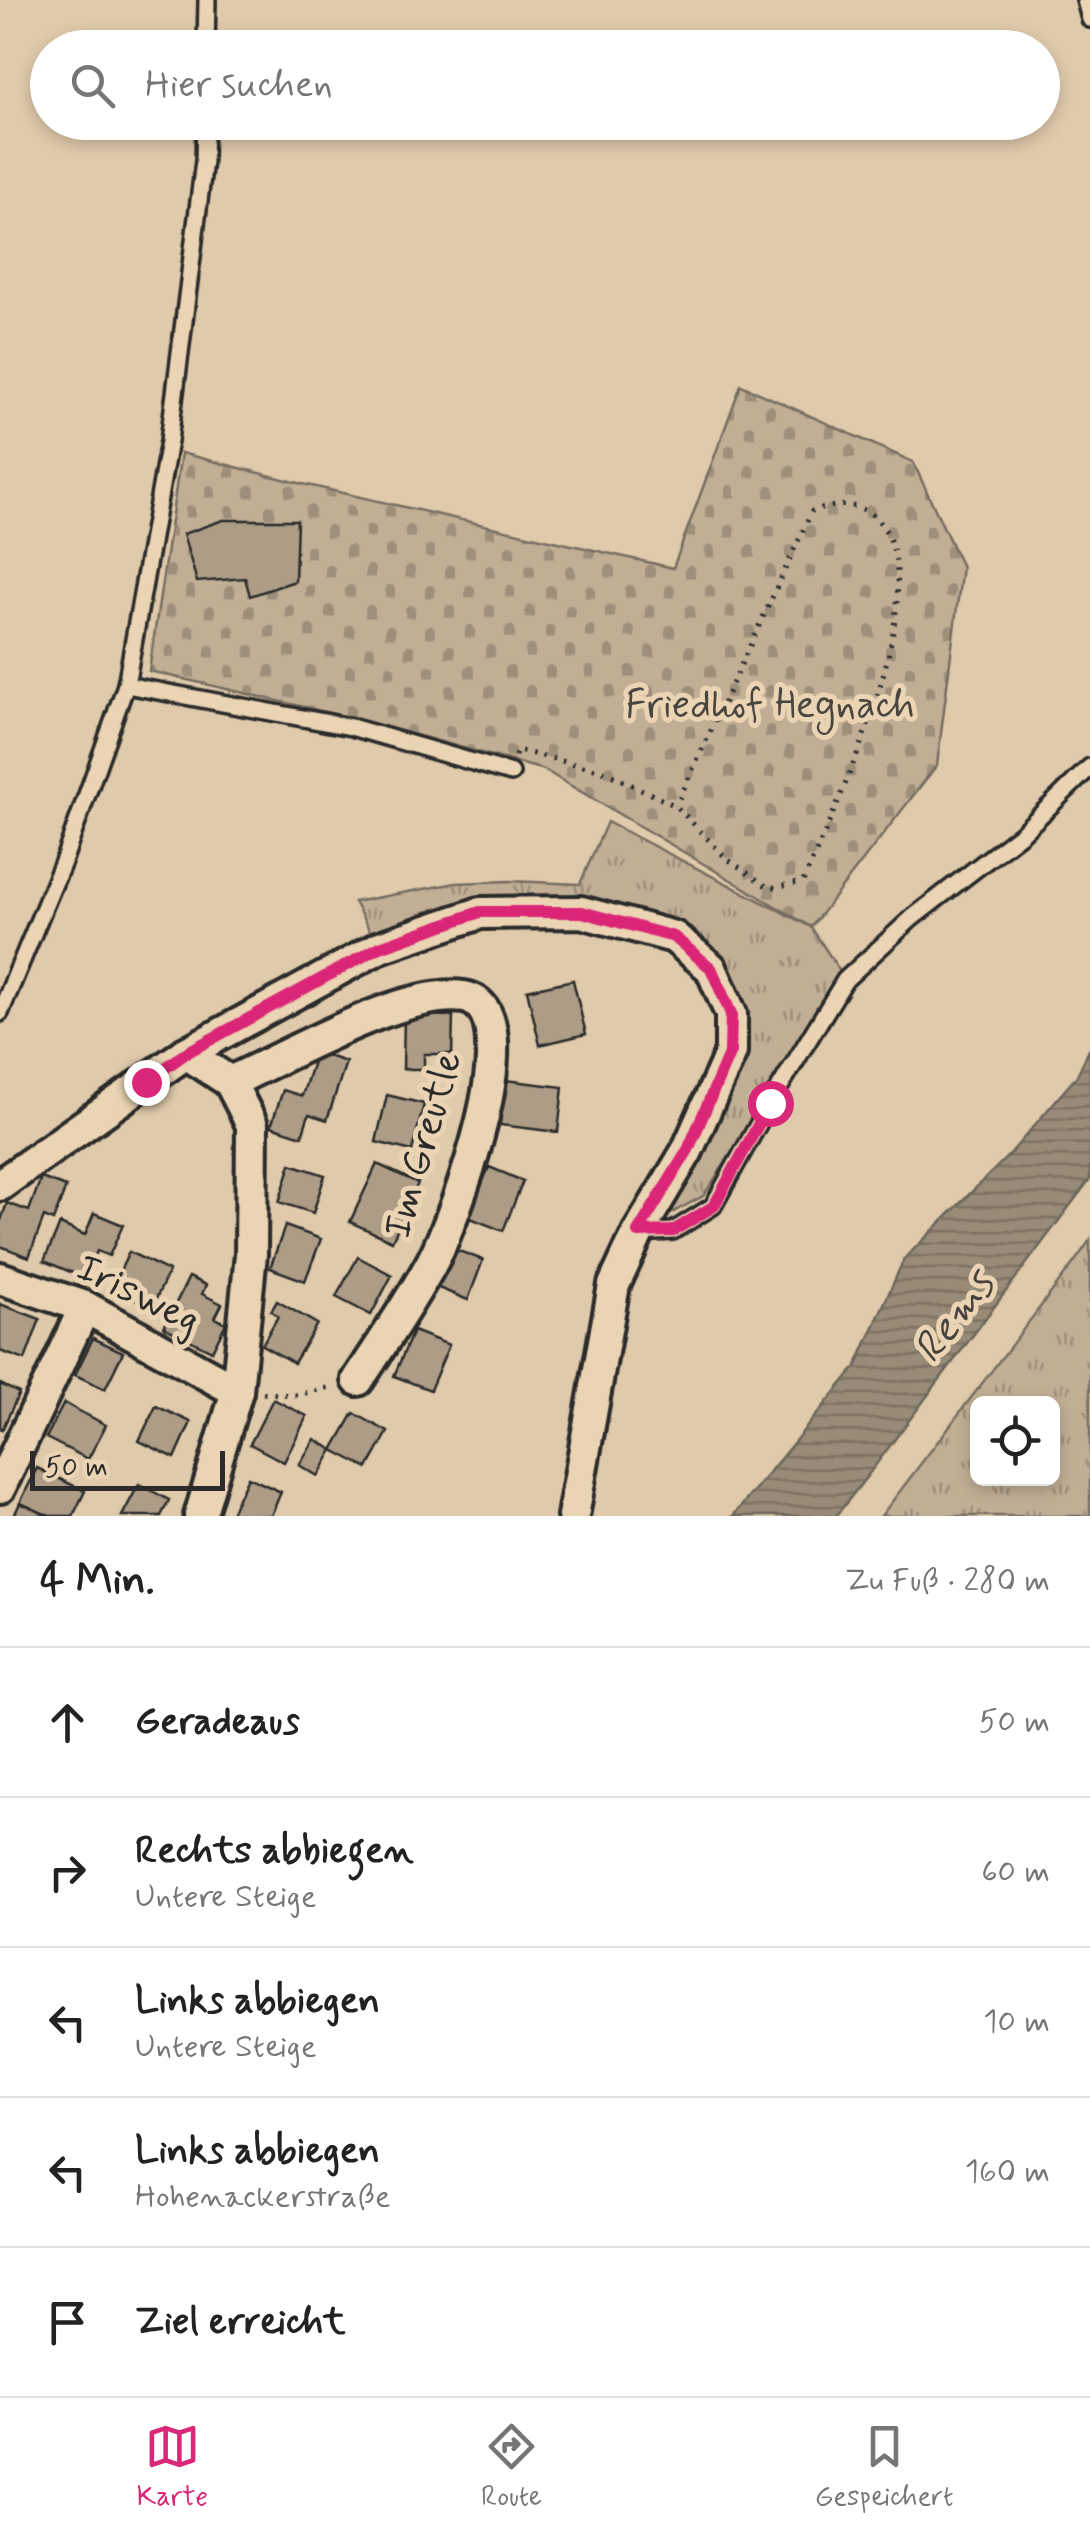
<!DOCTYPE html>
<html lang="de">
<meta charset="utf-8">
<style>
:root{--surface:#fff;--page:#f2f2f2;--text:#222;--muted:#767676;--line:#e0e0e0;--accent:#db2777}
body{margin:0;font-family:Mynerve,sans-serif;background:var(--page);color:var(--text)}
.controls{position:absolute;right:30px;bottom:30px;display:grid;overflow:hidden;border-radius:15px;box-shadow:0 5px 15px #0003}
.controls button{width:90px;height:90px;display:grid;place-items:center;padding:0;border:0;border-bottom:2px solid var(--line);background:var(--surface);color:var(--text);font:50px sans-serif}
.scale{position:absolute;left:30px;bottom:25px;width:195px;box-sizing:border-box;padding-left:10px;border:5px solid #2b2b2b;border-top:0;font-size:28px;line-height:35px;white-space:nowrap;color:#2b2b2b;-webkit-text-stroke:8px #ead4b3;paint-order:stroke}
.stop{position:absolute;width:30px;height:30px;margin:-22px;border:8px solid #db2777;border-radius:50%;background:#fff}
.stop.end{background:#db2777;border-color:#fff;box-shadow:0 2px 10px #0008}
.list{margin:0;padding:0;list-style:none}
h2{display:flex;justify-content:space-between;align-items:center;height:130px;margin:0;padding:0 40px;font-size:42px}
h2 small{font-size:32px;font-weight:400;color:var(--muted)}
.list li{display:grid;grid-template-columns:65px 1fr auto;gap:30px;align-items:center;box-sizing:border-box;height:150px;padding:0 40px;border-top:2px solid var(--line)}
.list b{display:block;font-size:38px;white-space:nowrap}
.list p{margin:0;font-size:32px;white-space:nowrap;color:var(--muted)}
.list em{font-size:32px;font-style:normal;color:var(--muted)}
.icon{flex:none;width:55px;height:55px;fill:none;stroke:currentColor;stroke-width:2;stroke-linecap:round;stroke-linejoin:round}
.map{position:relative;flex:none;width:1090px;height:1516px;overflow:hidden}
.search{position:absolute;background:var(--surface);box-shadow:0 5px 15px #0003;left:30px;right:30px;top:30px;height:110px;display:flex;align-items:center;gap:25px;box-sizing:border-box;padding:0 35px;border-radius:55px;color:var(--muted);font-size:38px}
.sheet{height:880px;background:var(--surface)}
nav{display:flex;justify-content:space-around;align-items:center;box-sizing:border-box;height:140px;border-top:2px solid var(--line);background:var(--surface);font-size:28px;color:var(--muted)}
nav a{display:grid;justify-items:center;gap:5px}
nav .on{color:var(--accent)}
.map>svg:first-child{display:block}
.grass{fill:url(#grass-tufts);stroke:#766d60;stroke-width:2.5;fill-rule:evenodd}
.cemetery{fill:url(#cemetery-stones);stroke:#766d60;stroke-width:2.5}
.water{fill:url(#water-rules);stroke:#6c6559;stroke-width:2.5}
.building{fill:#ad9d87;stroke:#2b2b2b;stroke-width:2.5}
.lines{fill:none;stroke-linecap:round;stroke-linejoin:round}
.lane-casing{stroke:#2b2b2b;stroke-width:22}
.street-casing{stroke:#2b2b2b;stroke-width:38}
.path{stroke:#2b2b2b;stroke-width:5;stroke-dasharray:2.5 8;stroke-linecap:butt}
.lane{stroke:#ead4b3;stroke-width:15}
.street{stroke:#ead4b3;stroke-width:30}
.route{stroke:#db2777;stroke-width:12}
.labels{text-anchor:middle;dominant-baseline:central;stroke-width:10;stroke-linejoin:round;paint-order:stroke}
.park-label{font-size:40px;fill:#494540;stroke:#ead4b3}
.street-label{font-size:40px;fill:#2b2b2b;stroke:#ead4b3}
.water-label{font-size:42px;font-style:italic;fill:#46433e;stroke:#ead4b3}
</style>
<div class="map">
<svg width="1090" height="1516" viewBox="0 0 1090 1516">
<defs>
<pattern id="grass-tufts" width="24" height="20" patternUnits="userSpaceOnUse" patternTransform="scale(2.5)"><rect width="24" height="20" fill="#c1af95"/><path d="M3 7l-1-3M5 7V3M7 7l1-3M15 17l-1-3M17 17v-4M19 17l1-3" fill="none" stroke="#9d8f7a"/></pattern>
<pattern id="cemetery-stones" width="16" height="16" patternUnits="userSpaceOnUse" patternTransform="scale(2.5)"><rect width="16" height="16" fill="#c1af95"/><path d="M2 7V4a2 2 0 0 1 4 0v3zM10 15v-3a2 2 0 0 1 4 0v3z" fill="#9d8f7a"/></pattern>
<pattern id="water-rules" width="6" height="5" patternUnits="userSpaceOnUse" patternTransform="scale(2.5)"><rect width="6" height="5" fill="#988b78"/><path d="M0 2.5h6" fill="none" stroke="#7c7263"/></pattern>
</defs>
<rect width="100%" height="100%" fill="#dfcaab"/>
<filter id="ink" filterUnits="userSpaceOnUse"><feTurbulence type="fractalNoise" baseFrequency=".01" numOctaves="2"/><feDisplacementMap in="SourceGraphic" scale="20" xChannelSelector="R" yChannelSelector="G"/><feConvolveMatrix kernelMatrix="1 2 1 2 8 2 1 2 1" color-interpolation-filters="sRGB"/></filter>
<g filter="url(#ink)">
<g class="grass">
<polygon points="607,822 811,927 843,976 766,1103 703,1196 644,1228 740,1050 742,995 724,966 600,907 376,942 354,902 456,883 509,881 580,884"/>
<path d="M1090,1240v276h-209l195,-256zM978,1404h74v74h-74z"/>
</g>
<polygon class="cemetery" points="741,385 913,462 962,567 937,765 811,927 544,770 369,722 149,671 181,453 303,484 673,568"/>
<polygon class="water" points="1090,1048 1090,1179 868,1475 836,1516 733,1516 856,1367 904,1259 1008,1156 1076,1077"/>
<g class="building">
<polygon points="223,520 297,520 295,581 250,596 245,578 197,582 183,534"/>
<polygon points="573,980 586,1034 540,1045 527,990"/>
<polygon points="404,1015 453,1016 452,1054 424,1054 424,1069 403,1069"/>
<polygon points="316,1052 346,1062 327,1120 309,1114 302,1136 271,1126 283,1090 302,1096"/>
<polygon points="505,1080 563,1087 558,1132 500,1125"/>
<polygon points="387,1095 424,1104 412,1151 376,1142"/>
<polygon points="291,1164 325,1175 313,1213 279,1202"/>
<polygon points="377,1164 418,1183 392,1241 350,1222"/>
<polygon points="489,1167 523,1181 503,1231 468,1217"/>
<polygon points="41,1178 66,1187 53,1221 44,1217 29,1257 0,1246 0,1223 7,1203 29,1211"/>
<polygon points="94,1213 123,1225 109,1256 97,1251 85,1278 44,1261 60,1224 85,1235"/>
<polygon points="285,1226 321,1239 305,1281 270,1268"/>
<polygon points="451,1248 483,1260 468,1300 436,1287"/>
<polygon points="129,1252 169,1271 152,1307 112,1288"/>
<polygon points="358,1257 392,1275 371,1315 336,1297"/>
<polygon points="189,1277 206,1285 202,1294 222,1304 215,1318 226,1323 212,1351 164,1327"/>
<polygon points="277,1301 317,1324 294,1363 262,1345 278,1316 271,1311"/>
<polygon points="0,1304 40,1319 25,1360 0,1351"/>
<polygon points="413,1331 449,1345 430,1390 394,1376"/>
<polygon points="93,1338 123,1352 105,1389 75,1375"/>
<polygon points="0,1384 19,1393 2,1430 0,1429"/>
<polygon points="273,1399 307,1416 284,1462 250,1444"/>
<polygon points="64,1403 106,1425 88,1459 46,1438"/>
<polygon points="156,1406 191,1422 175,1458 139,1441"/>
<polygon points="354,1413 388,1432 368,1468 333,1450"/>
<polygon points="315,1439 333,1450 318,1476 299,1465"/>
<polygon points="37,1468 85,1491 73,1516 49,1516 20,1503"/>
<polygon points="248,1477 281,1492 271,1516 230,1515"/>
<polygon points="139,1484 169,1500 161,1516 122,1516"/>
<polygon points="20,1503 49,1516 14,1516"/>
</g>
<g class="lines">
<g class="lane-casing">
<g id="lane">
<polyline points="1085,0 1090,19"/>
<polyline points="206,48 207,0"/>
<polyline points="126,685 351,727 511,773"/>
<polyline points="0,1013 63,862 126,685 169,441 204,161 205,122"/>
<polyline points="638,1233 673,1231 713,1206 770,1103 845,980 912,918 1022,833 1090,767"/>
</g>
</g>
<g class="street-casing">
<g id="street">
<polyline points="186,1053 230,1082 252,1125 251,1254 237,1391 200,1516"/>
<path d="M230,1082c58,-26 173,-93 234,-85 71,11 -12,229 -33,267 -22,40 -48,78 -73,116"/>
<polyline points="0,1185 186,1053 380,947 480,913 581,912 674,937 711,968 731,1014 731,1052 687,1151 638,1233 614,1285 573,1516"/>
<polyline points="0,1278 85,1307 237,1391"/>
<polyline points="0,1487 85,1307"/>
</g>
</g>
<g class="path">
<path d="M515,756l2,-6 86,21 73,35 50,52 43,30 34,-6c33,-76 134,-286 78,-358 -17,-23 -43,-21 -69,-13l-136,295"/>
<polyline points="263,1393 297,1395 331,1387"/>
</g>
<use href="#lane" class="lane"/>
<use href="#street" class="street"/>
</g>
</g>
<g class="lines" filter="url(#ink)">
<polyline class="route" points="146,1082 186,1053 380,947 480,912 582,912 674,937 711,968 731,1014 730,1052 688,1150 638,1232 673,1231 714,1206 770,1103"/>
</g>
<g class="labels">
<g class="park-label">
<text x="770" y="706">Friedhof Hegnach</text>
</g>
<g class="street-label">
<text transform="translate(424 1145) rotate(-74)">Im Greutle</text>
<text transform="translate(138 1295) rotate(26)">Irisweg</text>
</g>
<g class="water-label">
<text transform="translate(955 1318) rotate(-52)">Rems</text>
</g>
</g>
</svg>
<div class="controls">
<button><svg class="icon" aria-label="locate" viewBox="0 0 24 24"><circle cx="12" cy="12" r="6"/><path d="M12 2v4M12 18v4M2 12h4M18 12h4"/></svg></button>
</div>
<div class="scale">50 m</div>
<div class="stop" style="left:770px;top:1103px"></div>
<div class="stop end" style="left:146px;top:1082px"></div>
<div class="search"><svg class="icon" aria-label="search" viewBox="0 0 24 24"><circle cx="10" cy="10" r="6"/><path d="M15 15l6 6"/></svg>Hier suchen</div>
</div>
<section class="sheet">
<h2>4 Min.<small>Zu Fuß · 280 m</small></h2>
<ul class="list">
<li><svg class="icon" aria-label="ahead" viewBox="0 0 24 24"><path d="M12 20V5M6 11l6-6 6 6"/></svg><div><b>Geradeaus</b></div><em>50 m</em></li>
<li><svg class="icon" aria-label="right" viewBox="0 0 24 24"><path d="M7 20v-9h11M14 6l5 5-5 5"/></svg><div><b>Rechts abbiegen</b><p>Untere Steige</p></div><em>60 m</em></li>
<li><svg class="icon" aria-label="left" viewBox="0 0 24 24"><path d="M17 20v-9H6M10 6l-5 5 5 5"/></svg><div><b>Links abbiegen</b><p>Untere Steige</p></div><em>10 m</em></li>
<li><svg class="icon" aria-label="left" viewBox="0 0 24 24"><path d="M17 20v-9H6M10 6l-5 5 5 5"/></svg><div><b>Links abbiegen</b><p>Hohenackerstraße</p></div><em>160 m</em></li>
<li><svg class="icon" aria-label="arrive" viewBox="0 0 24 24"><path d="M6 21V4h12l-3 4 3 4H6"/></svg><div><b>Ziel erreicht</b></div></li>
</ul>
</section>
<nav>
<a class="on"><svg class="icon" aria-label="map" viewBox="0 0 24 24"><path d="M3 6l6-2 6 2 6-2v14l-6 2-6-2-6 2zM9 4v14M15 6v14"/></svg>Karte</a>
<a><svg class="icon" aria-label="directions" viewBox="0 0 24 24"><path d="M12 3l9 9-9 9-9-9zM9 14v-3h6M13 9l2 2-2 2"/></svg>Route</a>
<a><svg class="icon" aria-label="saved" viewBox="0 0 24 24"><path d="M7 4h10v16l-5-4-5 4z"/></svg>Gespeichert</a>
</nav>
